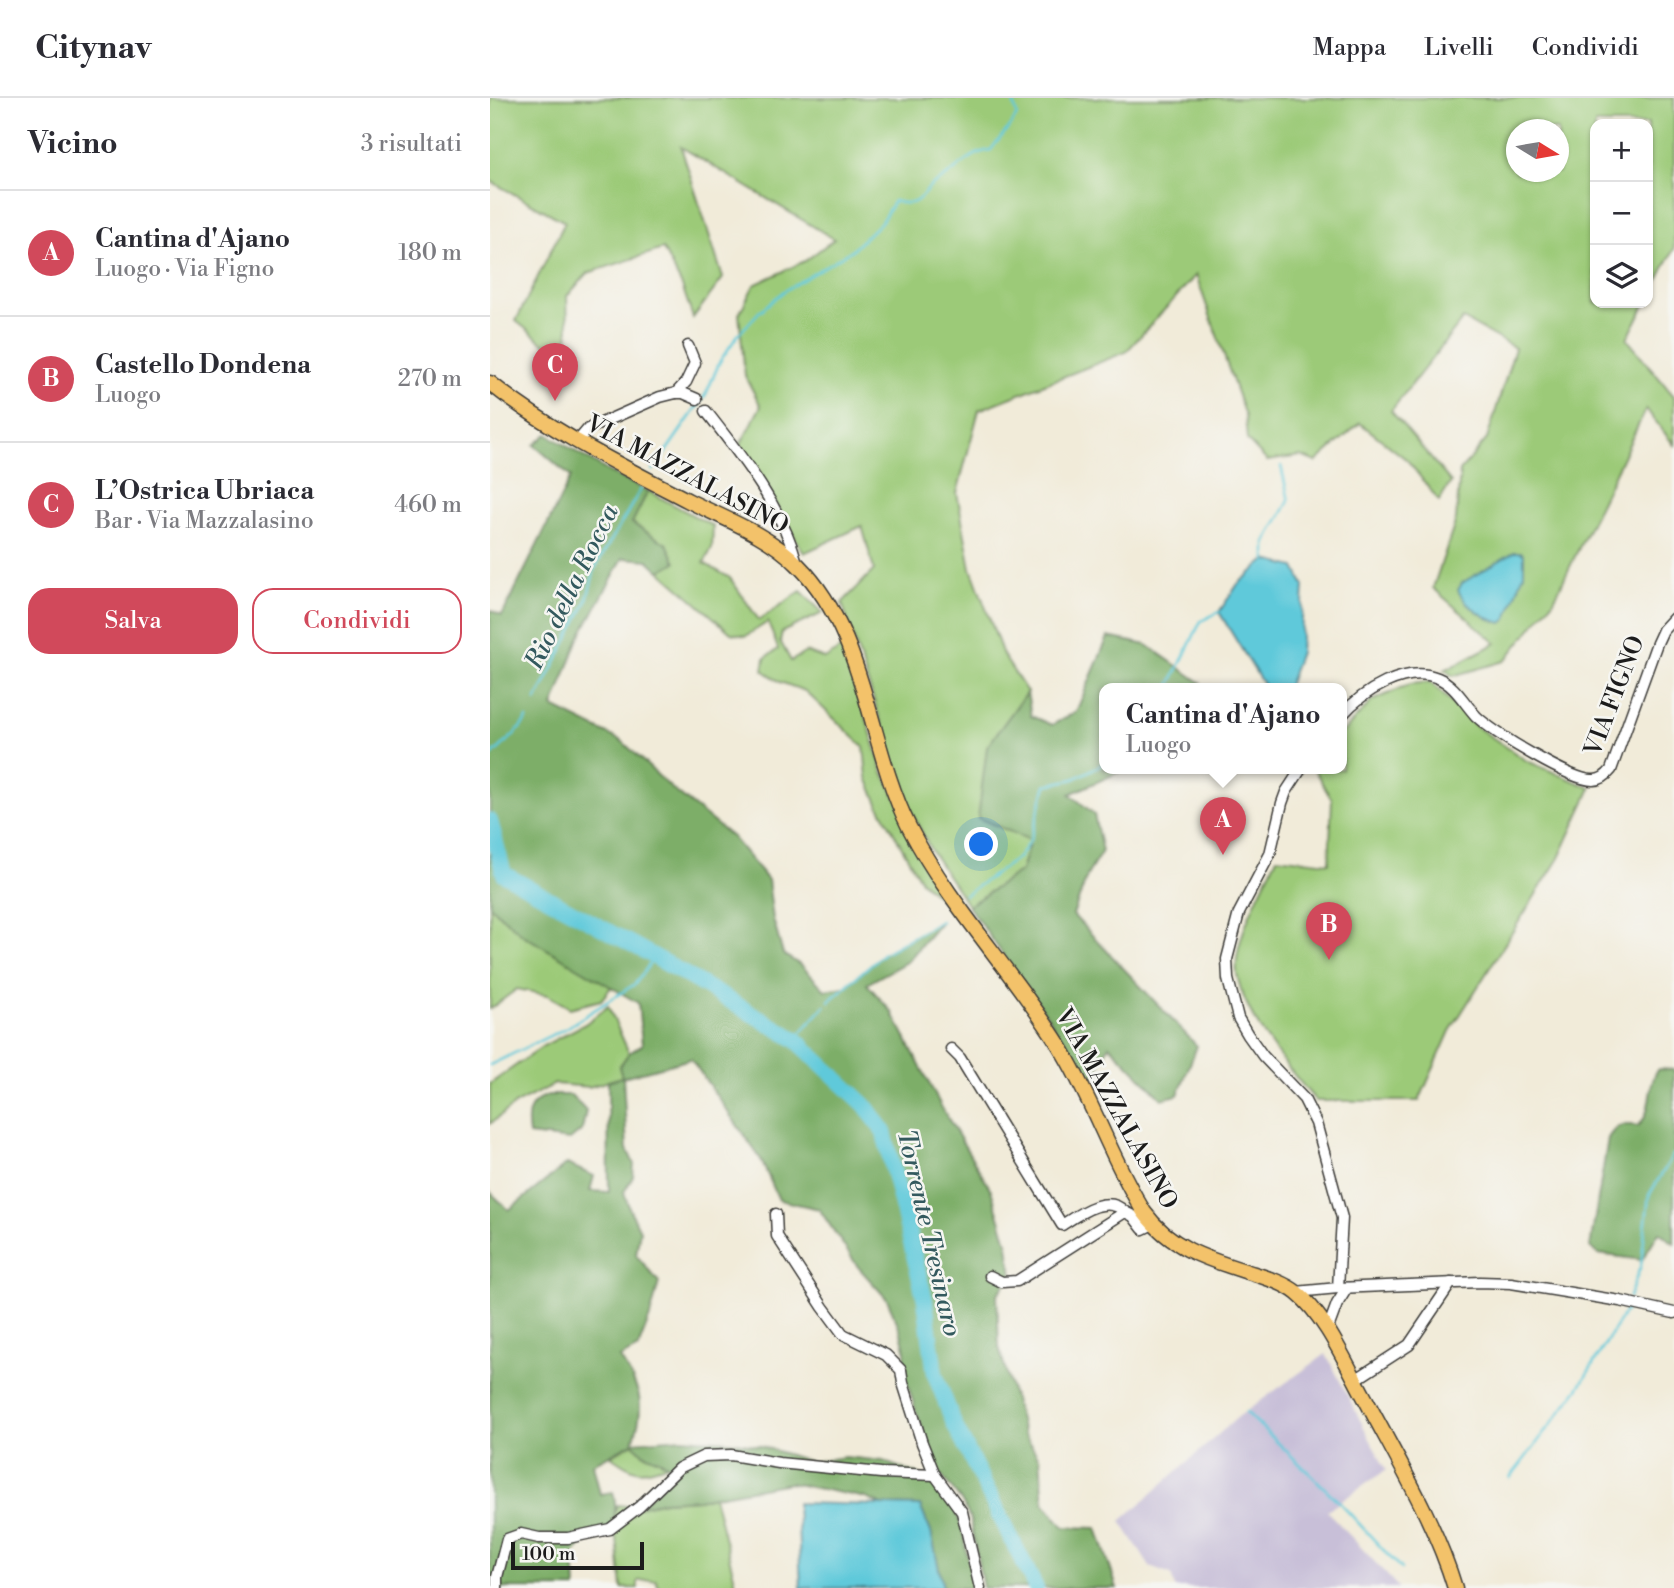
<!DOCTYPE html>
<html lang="it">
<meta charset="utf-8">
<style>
:root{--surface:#fff;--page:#f2f2f3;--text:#2b2b33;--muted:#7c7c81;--line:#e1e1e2;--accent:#d1495b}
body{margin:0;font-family:"Libre Bodoni",serif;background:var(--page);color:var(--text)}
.controls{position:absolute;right:21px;top:21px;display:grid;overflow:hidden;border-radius:14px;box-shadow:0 2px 5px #0004}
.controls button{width:63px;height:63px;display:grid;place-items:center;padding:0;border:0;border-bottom:2px solid var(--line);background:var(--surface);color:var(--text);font:35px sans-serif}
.compass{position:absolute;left:1016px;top:21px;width:63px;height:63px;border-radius:50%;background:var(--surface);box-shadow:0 2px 5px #0004;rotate:101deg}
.scale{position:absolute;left:21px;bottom:18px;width:133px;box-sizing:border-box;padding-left:7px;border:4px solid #1c1c1c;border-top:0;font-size:19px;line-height:24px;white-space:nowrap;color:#1c1c1c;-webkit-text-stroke:5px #f6f6f2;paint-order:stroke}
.you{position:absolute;left:492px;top:747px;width:24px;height:24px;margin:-18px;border:5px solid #fff;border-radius:50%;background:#1a73e8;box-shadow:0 0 0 10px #1a73e833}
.badge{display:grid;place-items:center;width:46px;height:46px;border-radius:50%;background:var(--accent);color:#fff;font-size:23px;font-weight:700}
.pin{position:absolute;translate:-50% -58px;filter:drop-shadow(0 2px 4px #0008)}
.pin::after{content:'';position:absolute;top:37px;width:24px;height:21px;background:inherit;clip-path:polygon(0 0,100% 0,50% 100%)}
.popup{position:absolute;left:609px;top:585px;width:248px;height:91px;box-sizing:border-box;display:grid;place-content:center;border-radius:14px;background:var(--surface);filter:drop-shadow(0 2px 5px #0005);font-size:23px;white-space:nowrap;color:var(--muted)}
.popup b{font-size:26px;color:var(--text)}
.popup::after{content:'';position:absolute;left:50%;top:100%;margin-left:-14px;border:14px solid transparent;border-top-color:var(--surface)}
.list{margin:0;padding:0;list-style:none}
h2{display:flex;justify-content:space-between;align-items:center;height:91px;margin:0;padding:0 28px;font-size:30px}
h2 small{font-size:23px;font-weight:400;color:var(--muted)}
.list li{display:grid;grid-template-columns:46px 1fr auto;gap:21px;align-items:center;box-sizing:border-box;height:126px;padding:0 28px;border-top:2px solid var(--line)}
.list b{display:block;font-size:26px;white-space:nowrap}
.list p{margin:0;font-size:23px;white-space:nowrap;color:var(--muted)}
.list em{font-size:23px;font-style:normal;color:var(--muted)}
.actions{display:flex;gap:14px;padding:21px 28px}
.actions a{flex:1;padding:16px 0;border:2px solid var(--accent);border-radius:21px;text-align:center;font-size:24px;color:var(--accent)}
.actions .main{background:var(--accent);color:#fff}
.icon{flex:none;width:38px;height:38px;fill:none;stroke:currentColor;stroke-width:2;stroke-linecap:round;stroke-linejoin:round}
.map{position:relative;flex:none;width:1184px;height:1490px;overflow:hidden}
header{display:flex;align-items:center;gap:42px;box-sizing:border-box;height:98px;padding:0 35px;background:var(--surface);border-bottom:2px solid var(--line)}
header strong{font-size:33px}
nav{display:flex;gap:38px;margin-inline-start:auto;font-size:24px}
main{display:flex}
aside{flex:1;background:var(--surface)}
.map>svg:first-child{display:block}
.industrial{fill:#c8bfd8}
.green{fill:#9cca78;stroke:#5c734a;stroke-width:2;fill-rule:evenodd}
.forest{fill:#7dae68;stroke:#4c6542;stroke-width:2}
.water{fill:#5fc9da;stroke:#3e727b;stroke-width:2}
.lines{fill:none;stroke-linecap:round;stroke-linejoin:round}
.stream{stroke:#5fc9da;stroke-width:2.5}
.river{stroke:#5fc9da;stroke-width:16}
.minor-casing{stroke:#3c3b38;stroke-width:13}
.major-casing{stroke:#3c3b38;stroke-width:17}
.minor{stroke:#fff;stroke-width:10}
.major{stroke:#f3c26a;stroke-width:14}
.labels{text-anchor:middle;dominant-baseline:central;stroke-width:5;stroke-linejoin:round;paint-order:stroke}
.street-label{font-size:24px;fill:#1c1c1c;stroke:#f6f6f2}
.water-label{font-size:26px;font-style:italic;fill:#33595e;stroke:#f6f6f2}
</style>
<header>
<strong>Citynav</strong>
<nav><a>Mappa</a><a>Livelli</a><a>Condividi</a></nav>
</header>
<main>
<aside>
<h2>Vicino<small>3 risultati</small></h2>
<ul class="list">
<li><span class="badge">A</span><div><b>Cantina d'Ajano</b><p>Luogo · Via Figno</p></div><em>180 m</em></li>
<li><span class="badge">B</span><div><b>Castello Dondena</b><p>Luogo</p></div><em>270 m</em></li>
<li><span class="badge">C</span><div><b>L’Ostrica Ubriaca</b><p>Bar · Via Mazzalasino</p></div><em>460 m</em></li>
</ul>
<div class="actions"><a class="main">Salva</a><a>Condividi</a></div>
</aside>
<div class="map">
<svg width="1184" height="1490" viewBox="0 0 1184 1490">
<rect width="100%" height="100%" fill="#f6f6f2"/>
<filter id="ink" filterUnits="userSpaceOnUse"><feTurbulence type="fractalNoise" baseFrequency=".0143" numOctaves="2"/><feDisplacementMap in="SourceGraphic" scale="14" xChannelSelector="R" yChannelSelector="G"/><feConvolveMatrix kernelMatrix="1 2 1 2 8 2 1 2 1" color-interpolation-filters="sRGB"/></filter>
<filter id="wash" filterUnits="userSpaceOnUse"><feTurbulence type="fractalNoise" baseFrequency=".00686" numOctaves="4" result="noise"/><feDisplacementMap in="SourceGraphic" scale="28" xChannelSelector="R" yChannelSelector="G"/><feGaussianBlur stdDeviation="1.57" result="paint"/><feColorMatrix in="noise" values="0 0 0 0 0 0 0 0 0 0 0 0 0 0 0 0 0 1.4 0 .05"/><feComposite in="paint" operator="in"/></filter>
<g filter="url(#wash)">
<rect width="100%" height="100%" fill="#f1ebd9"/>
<polygon class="industrial" points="836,1256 896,1372 837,1413 909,1490 685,1490 681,1477 660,1469 631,1423 748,1319"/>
<g class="green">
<path d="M0,0h1184v151l-26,50v-175h-53v179h51l-19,36 47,57v49l-28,-36 -92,191 -49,61 -52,15 -8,-6 51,-27 -63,-55 23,-68 4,-49 27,-32 28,-91 -52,-29 -72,92 60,71 -12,19 -32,-41 -47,-37 -44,39 -15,-6 -34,5 -20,-21 -2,-24 -49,-141 -70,77 -147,58 -22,83 14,75 32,87 24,37 -40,55 43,93 -9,31 -53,35 -36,-54 -23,-45 -67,-204 32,-33 -12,-44 -58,27 -64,-108 21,-39 -16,-30 -6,-62 15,-29 51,-24 29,-22 -153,-92 42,131 -30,40 -11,-32 -19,-37 -75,24 -21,23 2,67 -53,-42 49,-99 -75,-41zM1026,32h42v42h-42z"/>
<polygon points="158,393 223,428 222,450 214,465 240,480 269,522 311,493 333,515 292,534 290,543 301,563 316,554 335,561 354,548 393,674 466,814 431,783 389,708 377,680 374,649 315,593 290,584 273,572 275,560 288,551 278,524 256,538 241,535 170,473 185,464 142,424"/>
<path d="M940,584l47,45 50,34 64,27 -32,70 -109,173 -31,70h-103c-28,-33 -71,-82 -79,-127 -5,-33 26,-87 40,-117l52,6 3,-63 -18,-31h28v-36l30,-32 38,-17z"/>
<polygon points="0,808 33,837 122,888 111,902 80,910 57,897 27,891 0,911"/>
<polygon points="118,908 139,955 129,969 133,979 99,989 65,986 27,1005 0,1026 0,986 53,948 95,926"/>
<path d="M143,1345l10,10 25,11c-28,11 -33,9 -57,-8z"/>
<polygon points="224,1398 247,1490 169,1490 166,1482 148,1483 148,1490 132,1490 127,1441 122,1436 123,1420 127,1407 149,1409 174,1403 208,1401"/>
</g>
<g class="forest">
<path d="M57,336l64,39 37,18 -16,32 35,21 9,18 -16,9 -12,-11 -25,-2 -44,80 -26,69 69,34 49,47 61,49 36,43 5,39 10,35 19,12 23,24 20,-3 39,-34 57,-32 -33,40 -41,23 25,28 50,96 49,82 17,55 4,30 -15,20 2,52 25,87 16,25 4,44 20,24 33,1 20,60h-134l-13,-70 -8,-16 -25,-33 -22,-61 -10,-32v-27l-5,-20 -13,-30 -29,-32 -39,-58 -40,-9 -19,-42 -69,-99 -68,18 4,72 7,15 -1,13 -9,15 6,18 10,20 -4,25 23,27 -9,35 -12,31 -18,10c21,33 26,46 13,84l49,-4 48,3 31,5 50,16 34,-5 38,4 49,19 21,26 9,21 11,61h-30l-12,-56 -11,-26 -38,-1 -16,-7 -76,-15 -92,16 -34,2 -25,6 39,-38 -35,-16 -11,-10 -39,21 7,30 13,-2c5,15 0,27 -1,42l-25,6 -13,14 2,34h-86v-396l19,18 58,-46 27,12 -4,15 19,1 -1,-111 14,-4 -3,-10 10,-14 13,-8 -4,-42 -115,-68 -33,-29v-296l12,6 69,-139 -37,-32z"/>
<polygon points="618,539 657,547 711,585 709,591 614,591 614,671 636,671 580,696 604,716 612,753 598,776 583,817 707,948 688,997 672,1001 619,947 598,992 561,923 478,808 531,773 540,742 488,720 497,649 537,594 541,618 562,627 586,614"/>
<path d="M1168,971l16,1v173l-15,-11 -17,28 -44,-6 -8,-7 18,-109c9,-14 14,-15 30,-12 16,-15 8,-40 20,-57z"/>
<path d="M58,997h23l15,16 -4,19 -12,10 -41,-5c-3,-20 -2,-32 19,-40z"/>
</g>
<g class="water">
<path d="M1024,454h7l3,3v18l-17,46 -5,4c-15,-3 -39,-19 -44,-33l4,-7z"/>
<polygon points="776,462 805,469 814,488 810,554 797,591 776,591 729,514 748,486"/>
<polygon points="307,1405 430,1408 441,1434 453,1490 311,1490"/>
</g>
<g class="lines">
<g class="stream">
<path d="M163,372l53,-76 14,-33 18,-26 21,-23 25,-21 68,-41 29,-28 13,-21c22,6 23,0 36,-14 4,-4 10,-6 14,-9 16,-11 28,-26 47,-28 9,-13 19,-21 26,-35l-5,-17"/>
<polyline points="776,462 776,444 799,403 791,368"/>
<polyline points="678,591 711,523 729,514"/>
<polyline points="46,603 96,505 105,470 151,391"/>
<polyline points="0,659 26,635 37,621"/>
<polyline points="475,797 529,759 540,742 556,687 584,681 614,665"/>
<polyline points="339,903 394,855 451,823"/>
<polyline points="305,941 335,908"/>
<polyline points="0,967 76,930 145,886 165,859"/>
<polyline points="1139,1199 1151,1167 1159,1097 1184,1056"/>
<polyline points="756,1314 849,1404 911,1471"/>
<polyline points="1020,1380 1088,1291 1137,1210"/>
</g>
<polyline class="river" points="0,723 14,776 165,859 305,941 375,1007 394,1034 435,1202 445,1276 464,1326 546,1490"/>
</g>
</g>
<g filter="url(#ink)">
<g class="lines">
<g class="minor-casing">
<g id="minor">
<polyline points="186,295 193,295 207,301"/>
<path d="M216,313c36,46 76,96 91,152"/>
<polyline points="87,344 98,331 170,299 186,295 196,284 205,265 198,248"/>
<path d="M852,617c20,-23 64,-51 96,-37 17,7 26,25 38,38 16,16 97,66 118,64 7,0 13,-5 17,-10l46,-127 6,-13 11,-12"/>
<polyline points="811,671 796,694 792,705 780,756 749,815 737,861 738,881 748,920 758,937 773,958 814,1001 826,1025 852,1120 848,1190"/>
<path d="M461,951l9,9 102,167c17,-11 45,-32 63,-13"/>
<polyline points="286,1116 287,1138 333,1209 353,1236 396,1257 411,1272 413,1285 432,1345 445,1377 472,1414 490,1490"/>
<polyline points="500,1178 512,1184 527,1183 635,1114 643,1118 653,1131 663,1126"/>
<polyline points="806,1194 848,1190 990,1184 1021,1185 1130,1203 1184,1215"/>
<polyline points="837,1233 847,1206 857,1190"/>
<polyline points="865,1282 919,1247 961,1185"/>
<polyline points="7,1490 7,1479 17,1441 31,1436 49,1440 78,1440 120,1431 149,1409 189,1370 214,1358 241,1357 289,1365 391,1375 445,1377"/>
</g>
</g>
<g class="major-casing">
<path id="major" d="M0,285c61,49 130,82 199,118 36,18 80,34 109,64 69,69 69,178 111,262 40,78 103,143 150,218 33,53 52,114 85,167 26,36 63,47 104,60 16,5 35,10 49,21 29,23 51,75 69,107 32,61 69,122 89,188"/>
</g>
<use href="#minor" class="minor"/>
<use href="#major" class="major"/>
</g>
</g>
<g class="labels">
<g class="street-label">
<text transform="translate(197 377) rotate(28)">VIA MAZZALASINO</text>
<text transform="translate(1125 598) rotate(-69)">VIA FIGNO</text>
<text transform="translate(626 1011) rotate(61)">VIA MAZZALASINO</text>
</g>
<g class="water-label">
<text transform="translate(82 489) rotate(-64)">Rio della Rocca</text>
<text transform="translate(439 1135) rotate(77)">Torrente Tresinaro</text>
</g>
</g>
</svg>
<div class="controls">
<button>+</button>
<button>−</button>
<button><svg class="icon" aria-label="layers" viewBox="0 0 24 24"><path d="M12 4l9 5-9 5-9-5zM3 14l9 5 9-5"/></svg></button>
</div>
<svg class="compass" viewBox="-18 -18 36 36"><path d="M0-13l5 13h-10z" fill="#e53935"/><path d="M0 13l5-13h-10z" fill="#7c7c81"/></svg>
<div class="scale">100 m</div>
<div class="you"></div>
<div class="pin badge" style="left:733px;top:757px">A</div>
<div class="popup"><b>Cantina d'Ajano</b>Luogo</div>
<div class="pin badge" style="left:839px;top:862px">B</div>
<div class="pin badge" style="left:65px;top:303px">C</div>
</div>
</main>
